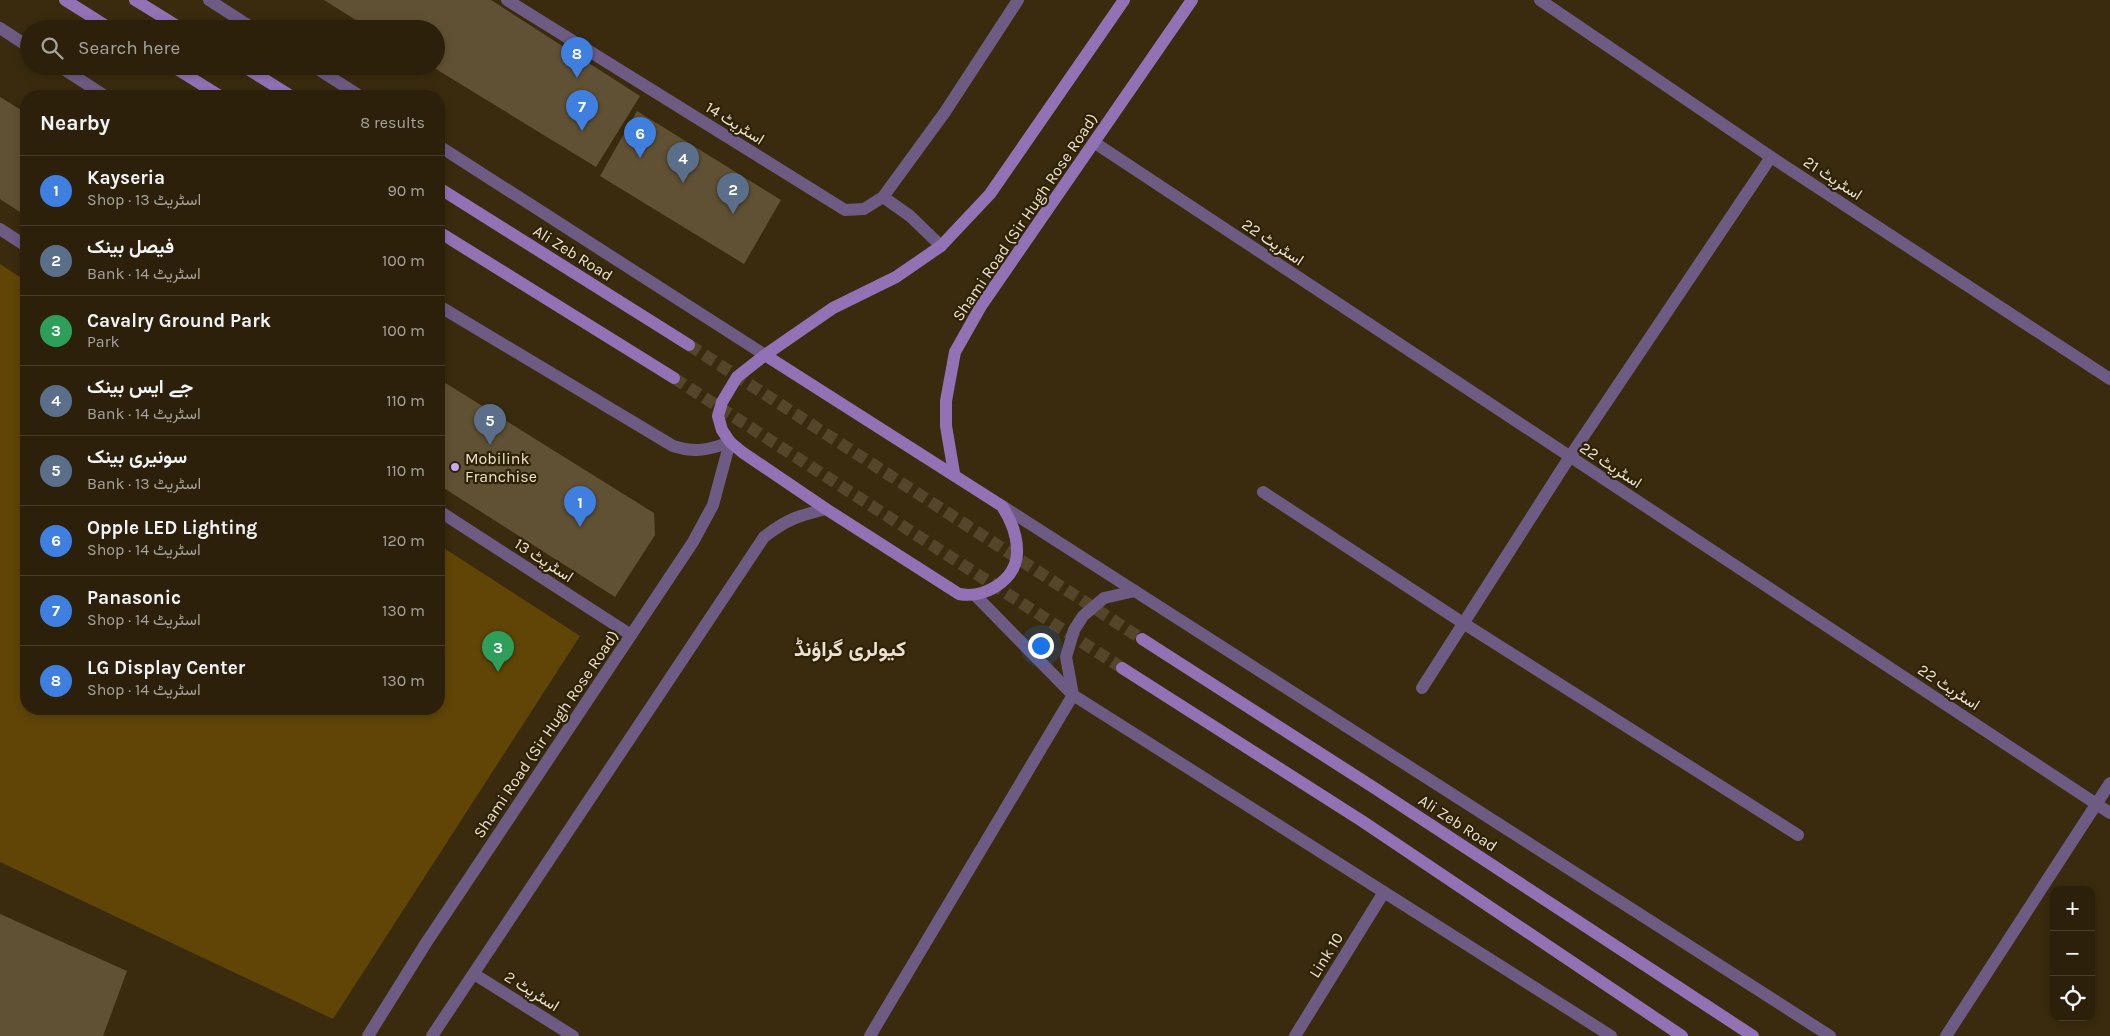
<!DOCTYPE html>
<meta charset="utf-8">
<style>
:root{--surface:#2c200a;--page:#342813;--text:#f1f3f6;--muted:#a6a39c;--line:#483e2b;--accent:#b45309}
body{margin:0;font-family:Karla,Vazirmatn,sans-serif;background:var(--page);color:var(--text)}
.controls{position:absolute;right:15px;bottom:15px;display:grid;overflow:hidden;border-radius:10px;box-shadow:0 2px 8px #0003}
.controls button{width:45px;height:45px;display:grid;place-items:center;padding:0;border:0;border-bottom:1px solid var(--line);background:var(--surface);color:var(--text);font:25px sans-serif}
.you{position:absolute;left:1040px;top:645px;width:18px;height:18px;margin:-12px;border:4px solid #fff;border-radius:50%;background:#1a73e8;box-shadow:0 0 0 8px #1a73e833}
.badge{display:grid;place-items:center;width:32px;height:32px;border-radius:50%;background:var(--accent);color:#fff;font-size:16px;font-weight:700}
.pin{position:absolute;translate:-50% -41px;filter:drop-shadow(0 1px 2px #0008)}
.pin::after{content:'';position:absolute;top:26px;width:18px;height:15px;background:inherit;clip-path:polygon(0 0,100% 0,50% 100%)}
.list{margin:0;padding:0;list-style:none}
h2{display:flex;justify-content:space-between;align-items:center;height:65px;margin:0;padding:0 20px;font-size:21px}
h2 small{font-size:16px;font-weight:400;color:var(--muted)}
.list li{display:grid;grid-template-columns:32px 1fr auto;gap:15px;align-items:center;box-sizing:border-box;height:70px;padding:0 20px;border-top:1px solid var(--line)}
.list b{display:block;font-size:19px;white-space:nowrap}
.list p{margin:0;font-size:16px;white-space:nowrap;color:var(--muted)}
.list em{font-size:16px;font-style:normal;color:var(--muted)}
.icon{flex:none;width:28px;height:28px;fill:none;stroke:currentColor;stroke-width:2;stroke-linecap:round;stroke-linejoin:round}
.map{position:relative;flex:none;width:2110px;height:1036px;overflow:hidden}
.search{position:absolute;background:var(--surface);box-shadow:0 2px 8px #0003;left:20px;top:20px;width:425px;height:55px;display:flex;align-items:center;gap:12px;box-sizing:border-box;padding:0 18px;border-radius:28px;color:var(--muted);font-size:19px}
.panel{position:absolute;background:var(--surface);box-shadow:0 2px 8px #0003;left:20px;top:90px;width:425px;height:625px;border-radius:20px}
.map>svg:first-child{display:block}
.green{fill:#604507}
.building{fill:#615134}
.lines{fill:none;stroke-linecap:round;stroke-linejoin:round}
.secondary-tunnel{stroke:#55462b;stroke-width:12;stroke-dasharray:12 6;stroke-linecap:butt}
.service{stroke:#6e5b84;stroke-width:12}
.minor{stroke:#6e5b84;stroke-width:12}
.secondary{stroke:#9272b5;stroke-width:12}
.poi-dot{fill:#c7a6ef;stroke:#2f2104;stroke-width:2}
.labels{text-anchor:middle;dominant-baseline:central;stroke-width:4.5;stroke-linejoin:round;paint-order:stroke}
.street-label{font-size:16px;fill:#ebe2d1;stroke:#2f2104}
.poi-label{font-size:16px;fill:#ebe2d1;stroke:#2f2104;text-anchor:start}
.district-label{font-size:21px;font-weight:bold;fill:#ebe2d1;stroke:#2f2104}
</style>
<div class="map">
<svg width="2110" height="1036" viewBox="0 0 2110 1036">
<rect width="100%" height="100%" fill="#3a2b0e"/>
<polygon class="green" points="0,264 26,281 26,709 439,709 439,545 580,636 333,1019 0,862"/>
<g class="building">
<polygon points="324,0 491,0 640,96 596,167 431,66 436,66 436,29 370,29"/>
<polygon points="0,97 26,113 26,216 0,199"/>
<polygon points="637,111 781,200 744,264 600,176"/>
<polygon points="439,379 654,513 655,535 615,597 439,485"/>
<polygon points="0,914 127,971 103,1036 0,1036"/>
</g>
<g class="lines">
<g class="secondary-tunnel">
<polyline points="689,345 1142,639"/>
<polyline points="674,378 1122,668"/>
</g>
<polyline class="service" points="1263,492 1463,623 1798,835"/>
<g class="minor">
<polyline points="209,0 254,29"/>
<polyline points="507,0 845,210 864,209 883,197 910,216 941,246"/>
<polyline points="1540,0 1771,157 2110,379"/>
<polyline points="0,28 29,47"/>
<polyline points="59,66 105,96"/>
<polyline points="313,66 360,96"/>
<polyline points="1095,143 2110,813"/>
<polyline points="439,146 765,355"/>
<polyline points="883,197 945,112 1018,0"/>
<polyline points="0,229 26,246"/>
<path d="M439,306l234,140c22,7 36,4 57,-4"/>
<polyline points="1002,506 1830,1036"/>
<polyline points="439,511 631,635"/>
<polyline points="975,595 1073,695 1611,1036"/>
<polyline points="1422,688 1569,458 1771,157"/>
<polyline points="474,974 573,1036"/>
<polyline points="368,1036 426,943 693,542 713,505 730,442"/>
<path d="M432,1036l332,-499c23,-18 34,-21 62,-28"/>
<polyline points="870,1036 1073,695 1066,657 1074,630 1083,616 1104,598 1135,591"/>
<polyline points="1295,1036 1384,892"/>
<polyline points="1946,1036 2110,783"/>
</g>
<g class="secondary">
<polyline points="65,0 111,29"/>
<polyline points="135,0 182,29"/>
<polyline points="172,66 220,96"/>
<polyline points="243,66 291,96"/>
<polyline points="439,188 689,345"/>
<polyline points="439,232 674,378"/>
<path d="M765,355l237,151c9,14 16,30 15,48 -2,27 -33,45 -58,40l-133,-85 -84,-57 -12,-10 -8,-12 -4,-14 4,-14 15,-25 28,-22 68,-47 63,-31 45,-31 49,-52 134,-194"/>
<polyline points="954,473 946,426 946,401 955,352 981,306 1192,0"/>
<polyline points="1142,639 1376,789 1753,1036"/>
<polyline points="1122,668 1362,821 1682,1036"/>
</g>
</g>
<circle class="poi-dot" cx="455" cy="467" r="5"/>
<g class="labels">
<g class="street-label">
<text transform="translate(735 123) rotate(32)">اسٹریٹ 14</text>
<text transform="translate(1833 178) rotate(33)">اسٹریٹ 21</text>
<text transform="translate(1025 217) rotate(-56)">Shami Road (Sir Hugh Rose Road)</text>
<text transform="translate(1273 242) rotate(34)">اسٹریٹ 22</text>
<text transform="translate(573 253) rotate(32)">Ali Zeb Road</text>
<text transform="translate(1611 465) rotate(33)">اسٹریٹ 22</text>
<text transform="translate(544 560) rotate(33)">اسٹریٹ 13</text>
<text transform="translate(1949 687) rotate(33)">اسٹریٹ 22</text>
<text transform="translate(546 734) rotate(-56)">Shami Road (Sir Hugh Rose Road)</text>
<text transform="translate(1458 823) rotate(33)">Ali Zeb Road</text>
<text transform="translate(1326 955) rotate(-58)">Link 10</text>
<text transform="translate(532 991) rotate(32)">اسٹریٹ 2</text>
</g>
<g class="poi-label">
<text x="465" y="458">Mobilink<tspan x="465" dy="18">Franchise</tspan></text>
</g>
<g class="district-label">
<text x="850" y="649">کیولری گراؤنڈ</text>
</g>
</g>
</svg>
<div class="controls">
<button>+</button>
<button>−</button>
<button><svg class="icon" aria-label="locate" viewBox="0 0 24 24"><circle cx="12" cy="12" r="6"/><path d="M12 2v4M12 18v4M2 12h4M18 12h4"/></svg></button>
</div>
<div class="you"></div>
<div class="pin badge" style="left:580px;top:527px;background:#3f7fe0">1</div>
<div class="pin badge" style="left:733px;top:214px;background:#5c6f8a">2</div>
<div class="pin badge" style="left:498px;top:672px;background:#2e9e5b">3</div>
<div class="pin badge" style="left:683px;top:183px;background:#5c6f8a">4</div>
<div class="pin badge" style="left:490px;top:445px;background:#5c6f8a">5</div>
<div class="pin badge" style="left:640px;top:158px;background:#3f7fe0">6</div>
<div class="pin badge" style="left:582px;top:131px;background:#3f7fe0">7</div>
<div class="pin badge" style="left:577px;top:78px;background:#3f7fe0">8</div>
<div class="search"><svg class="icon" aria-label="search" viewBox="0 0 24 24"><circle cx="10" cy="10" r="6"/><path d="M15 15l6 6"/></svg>Search here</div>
<section class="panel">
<h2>Nearby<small>8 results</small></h2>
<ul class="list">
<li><span class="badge" style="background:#3f7fe0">1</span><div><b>Kayseria</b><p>Shop · اسٹریٹ 13</p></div><em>90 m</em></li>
<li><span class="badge" style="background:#5c6f8a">2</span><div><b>فیصل بینک</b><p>Bank · اسٹریٹ 14</p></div><em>100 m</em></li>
<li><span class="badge" style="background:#2e9e5b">3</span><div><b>Cavalry Ground Park</b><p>Park</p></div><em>100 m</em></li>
<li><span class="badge" style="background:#5c6f8a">4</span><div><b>جے ایس بینک</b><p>Bank · اسٹریٹ 14</p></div><em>110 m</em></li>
<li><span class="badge" style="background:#5c6f8a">5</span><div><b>سونیری بینک</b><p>Bank · اسٹریٹ 13</p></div><em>110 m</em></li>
<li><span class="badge" style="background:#3f7fe0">6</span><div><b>Opple LED Lighting</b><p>Shop · اسٹریٹ 14</p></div><em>120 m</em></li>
<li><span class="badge" style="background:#3f7fe0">7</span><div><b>Panasonic</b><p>Shop · اسٹریٹ 14</p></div><em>130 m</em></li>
<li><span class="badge" style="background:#3f7fe0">8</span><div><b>LG Display Center</b><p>Shop · اسٹریٹ 14</p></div><em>130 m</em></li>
</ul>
</section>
</div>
